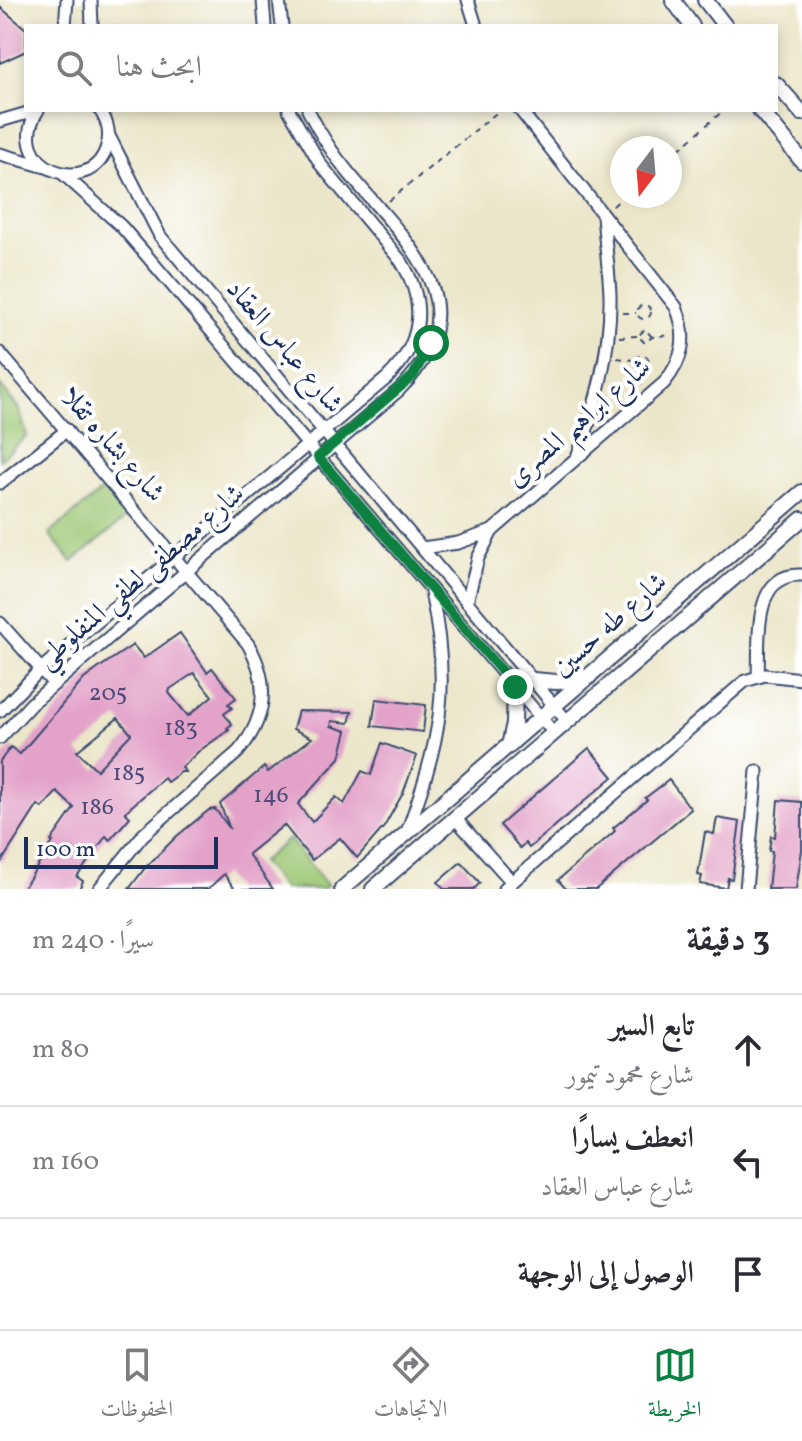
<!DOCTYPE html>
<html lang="ar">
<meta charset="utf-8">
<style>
:root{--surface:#fff;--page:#f7f7f7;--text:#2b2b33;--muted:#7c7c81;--line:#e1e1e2;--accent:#0b8043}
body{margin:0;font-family:Vollkorn,Amiri,serif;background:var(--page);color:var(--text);direction:rtl}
.compass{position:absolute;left:610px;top:136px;width:72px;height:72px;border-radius:50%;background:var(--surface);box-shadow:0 4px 12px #0003;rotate:196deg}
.scale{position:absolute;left:24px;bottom:20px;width:194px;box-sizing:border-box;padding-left:8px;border:4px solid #1b2f5e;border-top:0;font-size:22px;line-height:28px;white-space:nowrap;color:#1b2f5e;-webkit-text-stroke:6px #fff;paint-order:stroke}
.stop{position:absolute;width:24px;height:24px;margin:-18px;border:6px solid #0b8043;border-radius:50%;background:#fff}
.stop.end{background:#0b8043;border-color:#fff;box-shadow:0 2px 8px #0008}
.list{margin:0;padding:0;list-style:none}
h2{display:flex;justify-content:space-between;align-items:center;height:104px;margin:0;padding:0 32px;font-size:34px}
h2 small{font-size:26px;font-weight:400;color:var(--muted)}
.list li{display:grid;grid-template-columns:52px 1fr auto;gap:24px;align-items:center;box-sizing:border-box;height:112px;padding:0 32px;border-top:2px solid var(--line)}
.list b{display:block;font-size:30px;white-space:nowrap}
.list p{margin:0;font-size:26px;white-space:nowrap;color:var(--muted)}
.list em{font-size:26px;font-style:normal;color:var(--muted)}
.icon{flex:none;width:44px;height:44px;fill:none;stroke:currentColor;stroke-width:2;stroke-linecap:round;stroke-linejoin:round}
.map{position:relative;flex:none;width:802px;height:889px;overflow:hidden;direction:ltr}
.search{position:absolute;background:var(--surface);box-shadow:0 4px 12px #0003;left:24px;right:24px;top:24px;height:88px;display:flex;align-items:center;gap:20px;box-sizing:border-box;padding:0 28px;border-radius:0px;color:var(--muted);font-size:30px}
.sheet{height:440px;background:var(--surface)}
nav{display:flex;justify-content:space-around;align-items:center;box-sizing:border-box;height:112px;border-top:2px solid var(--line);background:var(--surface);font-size:22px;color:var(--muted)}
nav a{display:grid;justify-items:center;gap:4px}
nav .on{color:var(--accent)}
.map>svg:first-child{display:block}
.green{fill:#9dc774;stroke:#5c7b69;stroke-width:2}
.building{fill:#e3a3c9;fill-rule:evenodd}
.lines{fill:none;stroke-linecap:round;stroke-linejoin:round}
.minor-casing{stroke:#3a4a6e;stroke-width:15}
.tertiary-casing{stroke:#3a4a6e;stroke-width:18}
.path{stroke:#3a4a6e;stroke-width:2;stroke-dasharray:6 6;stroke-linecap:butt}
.minor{stroke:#fff;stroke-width:11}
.tertiary{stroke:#fff;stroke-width:14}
.route{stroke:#0b8043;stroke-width:10}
.labels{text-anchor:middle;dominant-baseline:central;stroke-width:8;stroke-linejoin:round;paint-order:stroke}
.number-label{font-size:24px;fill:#4d4c79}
.street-label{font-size:28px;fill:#1b2f5e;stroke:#fff}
</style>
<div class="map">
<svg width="802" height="889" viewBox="0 0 802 889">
<rect width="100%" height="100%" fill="#fff"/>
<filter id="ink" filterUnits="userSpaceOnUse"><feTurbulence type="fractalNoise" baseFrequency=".0125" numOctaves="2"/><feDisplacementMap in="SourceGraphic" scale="16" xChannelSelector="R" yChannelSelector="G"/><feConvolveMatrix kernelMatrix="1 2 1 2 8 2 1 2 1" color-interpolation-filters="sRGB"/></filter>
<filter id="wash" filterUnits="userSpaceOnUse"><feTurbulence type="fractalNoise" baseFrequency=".006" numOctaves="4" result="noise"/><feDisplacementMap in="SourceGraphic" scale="32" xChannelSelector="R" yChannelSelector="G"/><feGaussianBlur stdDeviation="1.8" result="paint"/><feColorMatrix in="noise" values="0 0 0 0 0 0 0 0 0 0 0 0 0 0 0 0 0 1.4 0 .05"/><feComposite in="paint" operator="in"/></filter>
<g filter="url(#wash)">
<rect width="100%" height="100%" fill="#ebe6c9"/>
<g class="green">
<polygon points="0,385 19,409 27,436 0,460"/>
<polygon points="104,489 127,517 72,562 49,534"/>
<polygon points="289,839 327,885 323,889 284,889 261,862"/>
</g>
<g id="blocks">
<g class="building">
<polygon points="0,7 26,29 26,51 0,63"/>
<path d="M180,633l27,39 5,-4 24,30 -8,6 4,4 -8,6 8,10 -5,4 2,2 -30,21 -17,16 3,5h-4l-14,10 -3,-4 -39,34 5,5 -20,23 -4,-4 -29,41 6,4 -4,8h-56l30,-47 -2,-1 23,-33 -17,-16 -15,16 -4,-3 -38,59v-103l11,-14 9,7 64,-75 19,-14 30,-20 11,13zM194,673l18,23 -24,20 -19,-23 1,-4zM118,718l13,16 -34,36 -20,-19z"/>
<polygon points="376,699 426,705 423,732 372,726"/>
<polygon points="298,711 352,712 349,723 332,721 331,726 347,731 340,758 298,804 312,822 336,797 344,804 362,771 371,775 382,743 417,756 403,793 384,827 357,858 340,838 312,860 284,825 248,854 273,889 235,889 224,874 208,889 129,889 145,868 177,836 209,810 215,809 230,829 220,804 264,767 268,772 312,738 293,729"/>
<polygon points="589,748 613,777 529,848 525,843 520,848 500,825"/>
<polygon points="669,780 691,809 596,889 566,889 558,880 615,831 613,828 647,800 645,798"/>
<polygon points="778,800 802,802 802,850 796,889 768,889 772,851 769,851 771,836 775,837"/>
<polygon points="717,818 740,822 732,879 728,878 726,888 700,884 702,876 698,875 705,832 714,834"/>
<polygon points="461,862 480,883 474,889 444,889 438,882"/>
</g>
</g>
</g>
<g filter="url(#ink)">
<use href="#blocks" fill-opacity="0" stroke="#3a4a6e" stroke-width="2"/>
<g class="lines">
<g class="minor-casing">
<g id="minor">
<polyline points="91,0 92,26"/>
<polyline points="263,0 265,26"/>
<polyline points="279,0 282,26"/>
<polyline points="468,0 476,26"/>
<polyline points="65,26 67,0"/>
<path d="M38,110c-36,57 54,91 69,36 4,-14 0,-25 -7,-36"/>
<polyline points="0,121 38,110"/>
<polyline points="109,136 160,236 567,721"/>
<polyline points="0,154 46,167"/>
<polyline points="62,173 121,226 141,249 554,733"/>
<path d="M0,353l248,291c22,38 19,74 -10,108l-95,83 -44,54"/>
<path d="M577,458c19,-52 34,-107 33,-163 -1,-26 -5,-53 -7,-80"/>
<polyline points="0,483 67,430"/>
<path d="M422,548l36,-5 34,-12 172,-148c20,-24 24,-47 12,-76l-156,-197"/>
<polyline points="467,602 478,558 492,531"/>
<polyline points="0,623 54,684"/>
<path d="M758,676c2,-33 -7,-104 44,-101"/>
<path d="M0,711l41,-42 346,-291c36,-35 40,-75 14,-117l-80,-96 -32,-55"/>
<path d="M0,738l31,-34 368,-314c87,-87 5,-149 -51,-218 -16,-19 -29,-40 -40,-62"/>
<polyline points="455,818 512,882"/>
<path d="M407,832c33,-92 45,-142 24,-240"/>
<polyline points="504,889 745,681 765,675 802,679"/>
<polyline points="746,889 757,771"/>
</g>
</g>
<g class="tertiary-casing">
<g id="tertiary">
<polyline points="673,0 692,26"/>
<polyline points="705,0 725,26"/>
<polyline points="776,84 802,113"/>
<polyline points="760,110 802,161"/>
<polyline points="533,680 556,682 589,677"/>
<polyline points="509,746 514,723 515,687"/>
<polyline points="342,889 802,492"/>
<polyline points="373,889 802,519"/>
</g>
</g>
<g class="path">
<polyline points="670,157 724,110"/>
<polyline points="389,201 500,110"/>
<polyline points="613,206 624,196"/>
<circle cx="644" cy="312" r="7"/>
<polyline points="623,313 636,313"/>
<polyline points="619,337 637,336"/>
<polyline points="652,337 645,329 638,336 645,343 652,337 671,335"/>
<circle cx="642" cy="362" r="7"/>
<polyline points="617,358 634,360"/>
<polyline points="641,384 643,371"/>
</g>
<use href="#minor" class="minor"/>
<use href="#tertiary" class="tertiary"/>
</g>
</g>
<g class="lines" filter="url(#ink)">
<polyline class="route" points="431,343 413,376 318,457 515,687"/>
</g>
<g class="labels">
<g class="number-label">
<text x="108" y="694">205</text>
<text x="181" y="729">183</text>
<text x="129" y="774">185</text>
<text x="271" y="796">146</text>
<text x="97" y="808">186</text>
</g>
<g class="street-label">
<text transform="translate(284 347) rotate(50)">شارع عباس العقاد</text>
<text transform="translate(579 423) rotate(-41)">شارع ابراهيم المصرى</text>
<text transform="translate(112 445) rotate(49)">شارع بشاره تقلا</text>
<text transform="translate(141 577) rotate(-41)">شارع مصطفى لطفي المنفلوطي</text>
<text transform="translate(610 625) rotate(-41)">شارع طه حسين</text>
</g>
</g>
</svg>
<svg class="compass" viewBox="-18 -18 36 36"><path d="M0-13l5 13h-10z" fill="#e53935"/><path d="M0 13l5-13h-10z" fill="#7c7c81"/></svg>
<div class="scale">100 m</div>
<div class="stop" style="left:431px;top:343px"></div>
<div class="stop end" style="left:515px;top:687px"></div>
<div class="search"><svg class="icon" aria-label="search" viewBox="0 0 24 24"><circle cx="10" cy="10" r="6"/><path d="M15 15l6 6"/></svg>ابحث هنا</div>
</div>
<section class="sheet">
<h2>3 دقيقة<small>سيرًا · 240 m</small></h2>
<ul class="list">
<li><svg class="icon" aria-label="ahead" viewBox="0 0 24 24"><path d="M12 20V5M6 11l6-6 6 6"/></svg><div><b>تابع السير</b><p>شارع محمود تيمور</p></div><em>80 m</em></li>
<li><svg class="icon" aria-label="left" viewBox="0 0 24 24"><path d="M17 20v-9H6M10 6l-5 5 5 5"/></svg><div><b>انعطف يسارًا</b><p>شارع عباس العقاد</p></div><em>160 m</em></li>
<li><svg class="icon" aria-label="arrive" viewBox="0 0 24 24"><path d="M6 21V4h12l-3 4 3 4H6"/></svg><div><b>الوصول إلى الوجهة</b></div></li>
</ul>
</section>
<nav>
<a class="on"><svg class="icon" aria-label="map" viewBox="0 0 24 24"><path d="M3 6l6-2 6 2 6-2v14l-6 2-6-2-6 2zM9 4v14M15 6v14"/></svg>الخريطة</a>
<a><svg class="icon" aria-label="directions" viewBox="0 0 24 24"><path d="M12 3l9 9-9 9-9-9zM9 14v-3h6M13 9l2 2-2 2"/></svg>الاتجاهات</a>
<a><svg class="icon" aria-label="saved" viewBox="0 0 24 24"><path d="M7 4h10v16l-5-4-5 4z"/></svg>المحفوظات</a>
</nav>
